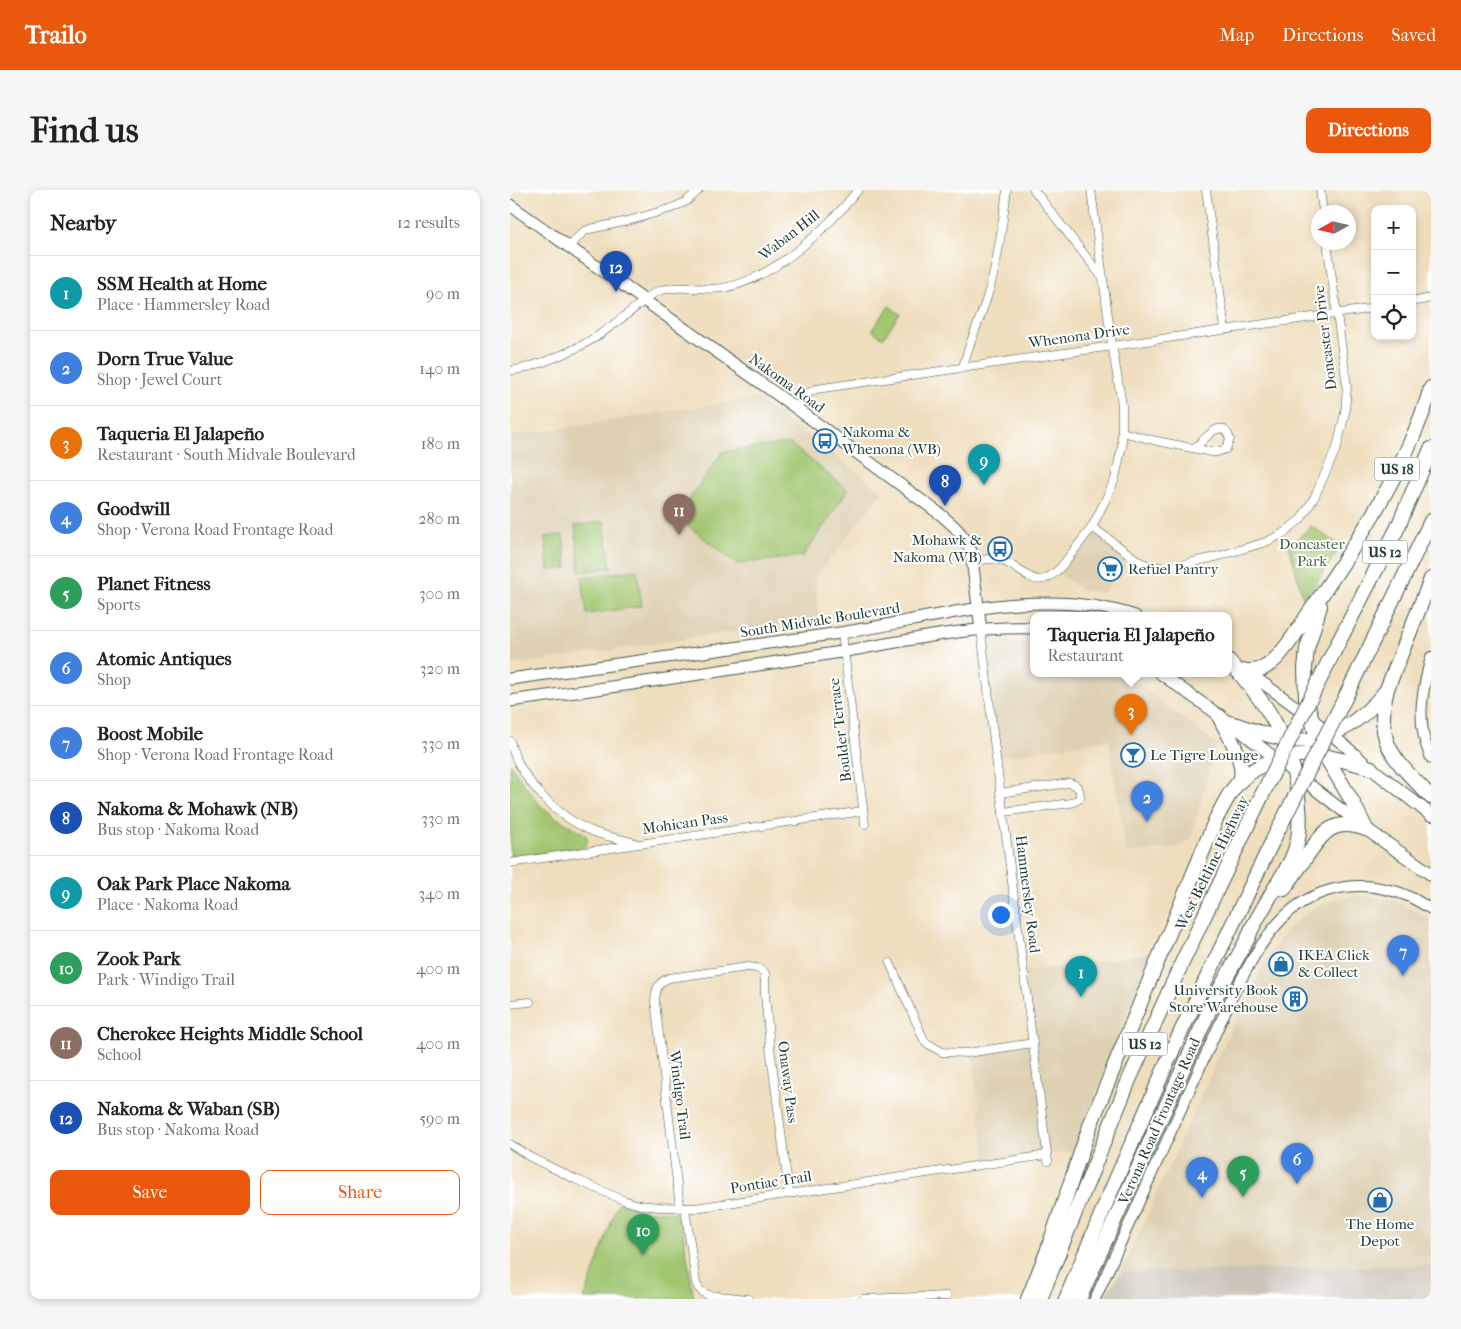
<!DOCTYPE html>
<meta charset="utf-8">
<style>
:root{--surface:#fff;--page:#f6f6f6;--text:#222;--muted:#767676;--line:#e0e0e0;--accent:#ea580c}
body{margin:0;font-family:"IM FELL French Canon",serif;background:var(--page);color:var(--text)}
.controls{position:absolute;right:15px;top:15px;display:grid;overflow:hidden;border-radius:10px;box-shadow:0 2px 8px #0003}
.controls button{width:45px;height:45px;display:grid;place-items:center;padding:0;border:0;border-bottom:1px solid var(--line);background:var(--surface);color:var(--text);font:25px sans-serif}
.compass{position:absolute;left:801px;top:15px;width:45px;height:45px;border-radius:50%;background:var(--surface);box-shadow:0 2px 8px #0003;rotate:262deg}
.you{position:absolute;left:490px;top:724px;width:18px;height:18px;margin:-12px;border:4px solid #fff;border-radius:50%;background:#1a73e8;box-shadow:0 0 0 8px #1a73e833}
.badge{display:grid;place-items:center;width:32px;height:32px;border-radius:50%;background:var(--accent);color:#fff;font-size:16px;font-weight:700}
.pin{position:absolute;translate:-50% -41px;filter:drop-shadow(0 1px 2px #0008)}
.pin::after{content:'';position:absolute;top:26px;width:18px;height:15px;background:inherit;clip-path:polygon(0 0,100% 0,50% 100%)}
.popup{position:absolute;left:520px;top:422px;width:202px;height:65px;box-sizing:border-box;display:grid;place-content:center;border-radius:10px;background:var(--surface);filter:drop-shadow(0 1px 4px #0005);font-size:16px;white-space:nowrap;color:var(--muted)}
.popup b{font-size:19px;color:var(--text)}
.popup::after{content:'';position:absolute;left:50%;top:100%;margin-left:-10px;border:10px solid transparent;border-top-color:var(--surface)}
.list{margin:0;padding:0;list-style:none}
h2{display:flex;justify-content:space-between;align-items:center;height:65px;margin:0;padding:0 20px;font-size:21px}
h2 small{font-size:16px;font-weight:400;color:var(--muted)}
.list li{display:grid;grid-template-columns:32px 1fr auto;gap:15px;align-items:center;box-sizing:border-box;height:75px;padding:0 20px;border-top:1px solid var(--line)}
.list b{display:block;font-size:19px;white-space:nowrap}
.list p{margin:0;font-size:16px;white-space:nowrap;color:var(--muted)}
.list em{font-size:16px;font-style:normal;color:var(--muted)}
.actions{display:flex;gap:10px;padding:15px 20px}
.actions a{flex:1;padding:11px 0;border:1px solid var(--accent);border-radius:10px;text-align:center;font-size:18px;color:var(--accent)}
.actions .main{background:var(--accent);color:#fff}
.icon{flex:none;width:28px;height:28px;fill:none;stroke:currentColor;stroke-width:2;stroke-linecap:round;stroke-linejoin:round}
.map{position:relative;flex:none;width:921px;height:1109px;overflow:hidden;border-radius:10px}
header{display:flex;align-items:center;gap:30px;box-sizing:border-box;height:70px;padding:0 25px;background:var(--accent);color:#fff}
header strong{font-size:24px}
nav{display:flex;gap:28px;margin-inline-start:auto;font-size:18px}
.intro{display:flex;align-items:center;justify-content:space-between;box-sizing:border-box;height:120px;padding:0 30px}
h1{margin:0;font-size:35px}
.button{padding:12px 22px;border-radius:10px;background:var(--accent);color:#fff;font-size:18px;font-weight:700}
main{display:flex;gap:30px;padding:0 30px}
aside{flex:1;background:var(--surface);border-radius:10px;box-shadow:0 2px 8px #0003}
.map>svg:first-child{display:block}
.built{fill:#ded0b2}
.industrial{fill:#cac3b8}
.green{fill:#a1c670;stroke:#608252}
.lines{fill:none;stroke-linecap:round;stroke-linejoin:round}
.minor-casing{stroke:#3e5549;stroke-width:9}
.tertiary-casing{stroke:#3e5549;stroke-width:12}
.secondary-casing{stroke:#3e5549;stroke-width:13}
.trunk-casing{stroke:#3e5549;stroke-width:14}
.motorway-casing{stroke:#3e5549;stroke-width:16}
.minor{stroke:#fff;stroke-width:8}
.tertiary{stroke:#fff;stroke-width:10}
.secondary{stroke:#fff;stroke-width:11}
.trunk{stroke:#fff;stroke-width:12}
.motorway{stroke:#fff;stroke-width:14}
.motorway-bridge-casing{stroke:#3e5549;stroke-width:16;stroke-linecap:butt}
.motorway-bridge{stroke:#fff;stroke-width:14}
.labels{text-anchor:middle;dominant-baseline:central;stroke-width:4;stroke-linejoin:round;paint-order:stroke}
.shield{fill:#fff;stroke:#627771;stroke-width:1}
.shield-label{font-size:14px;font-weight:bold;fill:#1f3d34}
.street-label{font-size:15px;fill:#1f3d34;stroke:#fff}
.poi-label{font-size:15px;fill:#1f3d34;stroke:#fff;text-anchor:start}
.park-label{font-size:15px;fill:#405f43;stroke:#fff}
</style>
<header>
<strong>Trailo</strong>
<nav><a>Map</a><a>Directions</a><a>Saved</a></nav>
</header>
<div class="intro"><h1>Find us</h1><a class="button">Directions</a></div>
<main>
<aside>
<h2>Nearby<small>12 results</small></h2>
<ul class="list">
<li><span class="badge" style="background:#0f9aa8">1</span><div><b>SSM Health at Home</b><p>Place · Hammersley Road</p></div><em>90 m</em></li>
<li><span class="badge" style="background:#3f7fe0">2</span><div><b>Dorn True Value</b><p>Shop · Jewel Court</p></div><em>140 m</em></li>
<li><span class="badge" style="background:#e8710a">3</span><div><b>Taqueria El Jalapeño</b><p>Restaurant · South Midvale Boulevard</p></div><em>180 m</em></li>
<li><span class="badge" style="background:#3f7fe0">4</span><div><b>Goodwill</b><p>Shop · Verona Road Frontage Road</p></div><em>280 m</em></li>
<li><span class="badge" style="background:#2e9e5b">5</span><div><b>Planet Fitness</b><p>Sports</p></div><em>300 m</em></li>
<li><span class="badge" style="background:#3f7fe0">6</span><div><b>Atomic Antiques</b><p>Shop</p></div><em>320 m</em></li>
<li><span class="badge" style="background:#3f7fe0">7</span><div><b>Boost Mobile</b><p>Shop · Verona Road Frontage Road</p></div><em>330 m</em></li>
<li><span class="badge" style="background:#1a4fb4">8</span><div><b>Nakoma &amp; Mohawk (NB)</b><p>Bus stop · Nakoma Road</p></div><em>330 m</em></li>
<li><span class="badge" style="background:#0f9aa8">9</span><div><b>Oak Park Place Nakoma</b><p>Place · Nakoma Road</p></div><em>340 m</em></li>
<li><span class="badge" style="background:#2e9e5b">10</span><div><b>Zook Park</b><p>Park · Windigo Trail</p></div><em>400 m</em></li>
<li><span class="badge" style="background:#8d6e63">11</span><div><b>Cherokee Heights Middle School</b><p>School</p></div><em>400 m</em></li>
<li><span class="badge" style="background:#1a4fb4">12</span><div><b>Nakoma &amp; Waban (SB)</b><p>Bus stop · Nakoma Road</p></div><em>590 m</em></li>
</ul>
<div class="actions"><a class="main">Save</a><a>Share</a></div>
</aside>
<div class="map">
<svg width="921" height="1109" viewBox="0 0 921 1109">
<rect width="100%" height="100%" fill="#fff"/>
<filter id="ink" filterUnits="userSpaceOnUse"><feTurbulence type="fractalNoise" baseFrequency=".02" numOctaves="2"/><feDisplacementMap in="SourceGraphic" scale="10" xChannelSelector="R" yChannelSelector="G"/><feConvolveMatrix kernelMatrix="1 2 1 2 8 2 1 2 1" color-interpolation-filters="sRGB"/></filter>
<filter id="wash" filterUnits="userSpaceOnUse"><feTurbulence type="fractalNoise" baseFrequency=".0096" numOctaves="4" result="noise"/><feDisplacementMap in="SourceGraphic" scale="20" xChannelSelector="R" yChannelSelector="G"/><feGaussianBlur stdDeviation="1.12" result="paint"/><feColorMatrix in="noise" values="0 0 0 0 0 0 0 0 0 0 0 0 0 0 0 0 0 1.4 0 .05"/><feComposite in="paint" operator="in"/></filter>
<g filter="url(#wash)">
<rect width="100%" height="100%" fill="#efdebd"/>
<g class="built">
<polygon points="246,208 373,301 304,389 310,429 1,475 0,464 0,246"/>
<polygon points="582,337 622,366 593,403 571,400 546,382"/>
<polygon points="494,438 498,451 523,454 524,484 616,484 706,554 681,648 670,656 616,664 599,549 486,568 471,440"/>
<polygon points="841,706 858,706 886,711 921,730 921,1075 611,1082 729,821 747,785 770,749 783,734 799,721 813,714 826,709"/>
<polygon points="640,763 564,961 476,975 462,862 523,853 514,782"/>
</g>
<polygon class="industrial" points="921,1075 921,1109 592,1109 611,1082"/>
<g class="green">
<polygon points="379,116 390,124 373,148 362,140"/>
<polygon points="279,253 338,300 293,366 226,374 167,327 212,262"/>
<polygon points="94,331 101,378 70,382 65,336"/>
<polygon points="801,336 831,356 795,410 793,408 779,356"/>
<polygon points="53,345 57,378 38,380 35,347"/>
<polygon points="127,380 132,416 77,424 72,387"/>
<polygon points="0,573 16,597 32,617 50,630 75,644 78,650 75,657 0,668"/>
<polygon points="108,1013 132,1020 170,1023 184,1109 74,1109"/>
</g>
</g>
<g filter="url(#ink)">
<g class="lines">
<g class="minor-casing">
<g id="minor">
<polyline points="524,0 592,87"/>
<polyline points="696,0 715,139"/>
<polyline points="810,0 813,22"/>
<polyline points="59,57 73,42 80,39 118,31 162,18 177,11 189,0"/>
<polyline points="902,112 921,108"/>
<path d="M453,177c6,-25 17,-46 24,-70 11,-33 15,-72 20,-107"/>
<path d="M0,181c26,-4 67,-21 89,-36 19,-13 37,-28 55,-42 21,-10 46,-2 69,-5 49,-8 105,-60 135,-98"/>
<polyline points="286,218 297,204 306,199 865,118"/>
<path d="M612,242l35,9 55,11h5l9,-3 4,-10c-9,-25 -25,2 -36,9"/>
<polyline points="582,337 630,372 640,376 658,378 709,366 756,352 772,344 791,329 804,308 827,257 835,223 837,196 817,52"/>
<path d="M463,371c10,-1 20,-4 30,0 24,10 33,33 58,6l31,-40 12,-24 11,-24 7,-33v-41l-10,-60 -21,-155"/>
<polyline points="471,440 486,568 538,971"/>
<polyline points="332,443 355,634"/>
<path d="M0,551c9,38 48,77 84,91 13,5 28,7 41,11"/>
<path d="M490,603l69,-10c9,2 11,6 11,14l-3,3 -6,3 -68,9"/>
<polyline points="0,673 353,621"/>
<polyline points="380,773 415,852 432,862 457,863 523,853"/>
<polyline points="0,814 20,812"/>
<polyline points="0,954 20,967 65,989 113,1010 130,1015 149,1017 185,1018 537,965"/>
<path d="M170,1018l-25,-207c1,-12 2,-18 14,-23l79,-11 9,1 8,5v21l5,53 19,146"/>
<path d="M175,1018l11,75c2,6 5,9 12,12l40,4"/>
<polyline points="353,1109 437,1106"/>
</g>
</g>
<g class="tertiary-casing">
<g id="tertiary">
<path d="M921,467c-9,35 -16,66 0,101"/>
<path d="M585,1109l135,-298c14,-27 29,-58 51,-81 27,-29 69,-41 108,-30 16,3 29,11 42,19"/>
</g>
</g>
<g class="secondary-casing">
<g id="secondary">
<path d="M0,15l286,203 144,106c13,11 24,20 31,37l10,79"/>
<path d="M734,480c44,30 86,61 125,97"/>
<polyline points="651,484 720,533 855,638"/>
<path d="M0,489c110,-15 220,-30 330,-46 95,-14 199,-49 295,-17"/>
<path d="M0,511c106,-14 212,-30 318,-47 67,-10 137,-29 206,-26"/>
</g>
</g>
<g class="trunk-casing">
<g id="trunk">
<polyline points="861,578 921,625"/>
<polyline points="856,639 921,684"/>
</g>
</g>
<g class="motorway-casing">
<g id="motorway">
<path d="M921,389l-44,110c-14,55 9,72 44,108"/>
<polyline points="810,416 797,459 795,478 796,508 807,548 812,560 842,611 856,639"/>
<polyline points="823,463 887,339 921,259"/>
<path d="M735,481c8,0 15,0 22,-5 15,-10 30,-35 40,-50 48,-69 99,-147 124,-228"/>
<polyline points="836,506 921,331"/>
<path d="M709,526c8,17 28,46 21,65"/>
<path d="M720,533c20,6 42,15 63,17 36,5 71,-22 92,-48"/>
<path d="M774,699c7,-10 15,-21 22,-32 17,-25 28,-40 60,-28"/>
<path d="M518,1109l19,-47 44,-129 125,-304c7,-13 14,-29 25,-39 41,-37 82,-26 130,-12"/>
<polyline points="530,1109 619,890 671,775 752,605"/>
<polyline points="556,1109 601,1001 667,850 764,648"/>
<path d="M569,1109l136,-301 33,-60 4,-10c9,-16 18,-32 27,-47 7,-11 14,-22 17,-34 5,-17 4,-33 2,-50 -6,-57 -32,-95 -70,-137"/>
</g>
</g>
<use href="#minor" class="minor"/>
<use href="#tertiary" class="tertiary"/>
<use href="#secondary" class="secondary"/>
<use href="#trunk" class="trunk"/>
<use href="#motorway" class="motorway"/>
<g class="motorway-bridge-casing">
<g id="motorway-bridge">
<polyline points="752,605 823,463"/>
<polyline points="764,648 836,506"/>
</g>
</g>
<use href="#motorway-bridge" class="motorway-bridge"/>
</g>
</g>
<defs>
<g id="bus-ring" transform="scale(1.25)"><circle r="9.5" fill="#fff" stroke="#1f6fb2" stroke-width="1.5"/><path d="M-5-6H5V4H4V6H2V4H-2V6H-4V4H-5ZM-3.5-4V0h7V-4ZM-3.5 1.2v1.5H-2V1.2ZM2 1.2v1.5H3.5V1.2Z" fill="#1f6fb2"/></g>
<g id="supermarket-ring" transform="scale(1.25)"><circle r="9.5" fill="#fff" stroke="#1f6fb2" stroke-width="1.5"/><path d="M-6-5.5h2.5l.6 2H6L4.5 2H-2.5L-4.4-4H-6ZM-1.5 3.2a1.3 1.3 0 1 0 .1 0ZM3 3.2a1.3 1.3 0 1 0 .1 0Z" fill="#1f6fb2"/></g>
<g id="bar-ring" transform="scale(1.25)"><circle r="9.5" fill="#fff" stroke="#1f6fb2" stroke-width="1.5"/><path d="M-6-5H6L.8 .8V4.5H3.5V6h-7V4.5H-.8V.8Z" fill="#1f6fb2"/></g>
<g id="shop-ring" transform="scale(1.25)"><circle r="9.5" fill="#fff" stroke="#1f6fb2" stroke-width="1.5"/><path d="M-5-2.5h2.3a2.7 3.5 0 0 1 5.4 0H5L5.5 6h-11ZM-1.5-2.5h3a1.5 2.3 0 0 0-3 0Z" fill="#1f6fb2"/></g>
<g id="building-ring" transform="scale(1.25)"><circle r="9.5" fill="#fff" stroke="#1f6fb2" stroke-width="1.5"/><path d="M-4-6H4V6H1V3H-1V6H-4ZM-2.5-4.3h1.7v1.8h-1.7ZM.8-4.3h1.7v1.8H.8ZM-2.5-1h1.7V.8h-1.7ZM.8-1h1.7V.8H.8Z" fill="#1f6fb2"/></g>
</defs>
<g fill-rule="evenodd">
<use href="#bus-ring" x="315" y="251"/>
<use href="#bus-ring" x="490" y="359"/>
<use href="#supermarket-ring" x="600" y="379"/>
<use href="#bar-ring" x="623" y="565"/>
<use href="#shop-ring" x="771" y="774"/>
<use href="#building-ring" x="785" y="809"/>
<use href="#shop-ring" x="870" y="1010"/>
</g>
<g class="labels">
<g class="shield">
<rect x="864.5" y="267.5" width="45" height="23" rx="4"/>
<rect x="852.5" y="350.5" width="45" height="23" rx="4"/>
<rect x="612.5" y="842.5" width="45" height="23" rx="4"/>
</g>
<g class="shield-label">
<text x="887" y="279">US 18</text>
<text x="875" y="362">US 12</text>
<text x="635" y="854">US 12</text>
</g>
<g class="street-label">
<text transform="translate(279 45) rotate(-38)">Waban Hill</text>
<text transform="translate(569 146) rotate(-8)">Whenona Drive</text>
<text transform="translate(815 148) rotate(-97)">Doncaster Drive</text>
<text transform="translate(277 193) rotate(36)">Nakoma Road</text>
<text transform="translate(310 430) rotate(-9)">South Midvale Boulevard</text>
<text transform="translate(330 540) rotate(-97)">Boulder Terrace</text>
<text transform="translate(175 633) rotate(-8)">Mohican Pass</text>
<text transform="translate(702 673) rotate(-64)">West Beltline Highway</text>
<text transform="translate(518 704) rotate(83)">Hammersley Road</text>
<text transform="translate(278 892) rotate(83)">Onaway Pass</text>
<text transform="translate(170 905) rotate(83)">Windigo Trail</text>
<text transform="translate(649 931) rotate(-66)">Verona Road Frontage Road</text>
<text transform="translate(261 992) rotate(-9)">Pontiac Trail</text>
</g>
<g class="poi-label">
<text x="332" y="242">Nakoma &amp;<tspan x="332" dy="17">Whenona (WB)</tspan></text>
<text x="472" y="350" text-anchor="end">Mohawk &amp;<tspan x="472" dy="17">Nakoma (WB)</tspan></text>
<text x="618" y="379">Refuel Pantry</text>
<text x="640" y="565">Le Tigre Lounge</text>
<text x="788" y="765">IKEA Click<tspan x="788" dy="17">&amp; Collect</tspan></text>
<text x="768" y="800" text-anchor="end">University Book<tspan x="768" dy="17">Store Warehouse</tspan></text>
<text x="870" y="1034" text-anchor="middle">The Home<tspan x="870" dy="17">Depot</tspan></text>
</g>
<g class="park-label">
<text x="802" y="354">Doncaster<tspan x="802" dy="17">Park</tspan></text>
</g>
</g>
</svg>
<div class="controls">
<button>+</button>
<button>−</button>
<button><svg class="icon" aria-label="locate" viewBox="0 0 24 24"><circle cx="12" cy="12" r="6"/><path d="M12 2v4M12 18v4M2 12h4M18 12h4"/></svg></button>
</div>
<svg class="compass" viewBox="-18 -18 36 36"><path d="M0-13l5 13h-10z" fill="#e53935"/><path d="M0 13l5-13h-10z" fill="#767676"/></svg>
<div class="you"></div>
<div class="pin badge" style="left:571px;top:807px;background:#0f9aa8">1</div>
<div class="pin badge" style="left:637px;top:632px;background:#3f7fe0">2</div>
<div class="pin badge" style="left:621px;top:545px;background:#e8710a">3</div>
<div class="popup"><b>Taqueria El Jalapeño</b>Restaurant</div>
<div class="pin badge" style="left:692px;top:1008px;background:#3f7fe0">4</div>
<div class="pin badge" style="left:733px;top:1007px;background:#2e9e5b">5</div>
<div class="pin badge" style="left:787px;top:994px;background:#3f7fe0">6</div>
<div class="pin badge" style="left:893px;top:786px;background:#3f7fe0">7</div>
<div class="pin badge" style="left:435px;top:316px;background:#1a4fb4">8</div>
<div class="pin badge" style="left:474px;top:295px;background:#0f9aa8">9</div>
<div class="pin badge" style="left:133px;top:1065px;background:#2e9e5b">10</div>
<div class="pin badge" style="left:169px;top:345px;background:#8d6e63">11</div>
<div class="pin badge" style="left:106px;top:102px;background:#1a4fb4">12</div>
</div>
</main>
